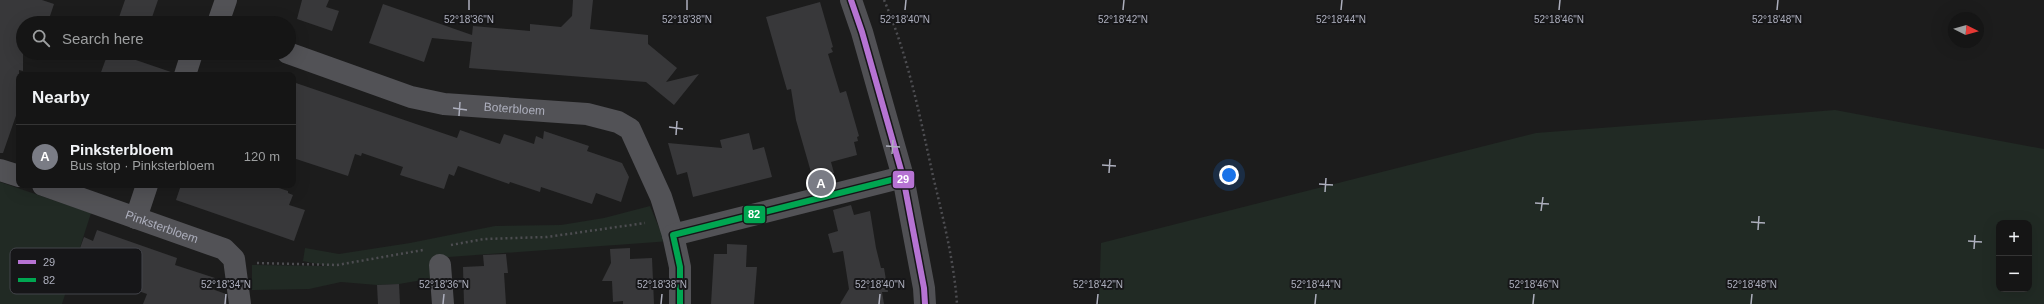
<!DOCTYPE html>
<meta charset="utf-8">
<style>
:root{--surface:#151515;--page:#222;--text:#f1f3f6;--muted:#9d9fa0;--line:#343434;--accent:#7a7c85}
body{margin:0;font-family:Helvetica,sans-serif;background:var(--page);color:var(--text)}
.controls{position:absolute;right:12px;bottom:12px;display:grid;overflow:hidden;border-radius:8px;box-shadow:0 4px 16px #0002}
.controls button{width:36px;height:36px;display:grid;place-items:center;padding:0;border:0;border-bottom:1px solid var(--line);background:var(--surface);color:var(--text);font:20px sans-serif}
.compass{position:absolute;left:1948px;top:12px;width:36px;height:36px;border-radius:50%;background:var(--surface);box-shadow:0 4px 16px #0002;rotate:95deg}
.you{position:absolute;left:1229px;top:175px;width:14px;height:14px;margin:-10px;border:3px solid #fff;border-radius:50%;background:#1a73e8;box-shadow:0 0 0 6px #1a73e833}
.badge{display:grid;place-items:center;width:26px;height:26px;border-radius:50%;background:var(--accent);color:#fff;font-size:13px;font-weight:700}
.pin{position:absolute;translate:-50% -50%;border:2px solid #fff;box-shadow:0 1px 4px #0006}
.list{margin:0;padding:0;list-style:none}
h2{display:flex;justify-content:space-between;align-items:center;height:52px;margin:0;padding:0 16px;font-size:17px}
h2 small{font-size:13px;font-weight:400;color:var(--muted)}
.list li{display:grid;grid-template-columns:26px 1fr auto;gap:12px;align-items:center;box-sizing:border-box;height:64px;padding:0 16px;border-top:1px solid var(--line)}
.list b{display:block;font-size:15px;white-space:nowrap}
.list p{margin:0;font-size:13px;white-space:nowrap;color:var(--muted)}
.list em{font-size:13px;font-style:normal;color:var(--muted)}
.icon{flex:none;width:22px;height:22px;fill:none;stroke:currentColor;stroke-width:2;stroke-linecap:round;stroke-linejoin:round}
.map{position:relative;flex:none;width:2044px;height:304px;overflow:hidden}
.search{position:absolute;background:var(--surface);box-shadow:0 4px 16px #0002;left:16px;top:16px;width:280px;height:44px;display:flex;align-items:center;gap:10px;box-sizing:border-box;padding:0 14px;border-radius:22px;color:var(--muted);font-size:15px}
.panel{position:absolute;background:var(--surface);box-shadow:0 4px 16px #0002;left:16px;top:72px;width:280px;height:116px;border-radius:8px}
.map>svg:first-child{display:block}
.green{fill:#212a24;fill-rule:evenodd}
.building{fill:#38383a}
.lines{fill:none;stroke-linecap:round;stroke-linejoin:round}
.path{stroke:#4d4d51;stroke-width:2.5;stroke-dasharray:2 3;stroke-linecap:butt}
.street{stroke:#525256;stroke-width:22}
.secondary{stroke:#505054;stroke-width:22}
.bus-1-casing{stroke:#161618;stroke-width:9}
.bus-2-casing{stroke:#161618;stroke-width:9}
.bus-1{stroke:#b673d3;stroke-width:6}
.bus-2{stroke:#00a651;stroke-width:6}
.ticks{fill:none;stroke:#adafbd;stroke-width:1.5}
.labels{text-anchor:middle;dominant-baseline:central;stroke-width:4;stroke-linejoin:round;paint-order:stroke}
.street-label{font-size:12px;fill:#adafbd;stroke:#161618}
.key{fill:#161618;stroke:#43444a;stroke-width:1}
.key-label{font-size:11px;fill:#adafbd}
.ticks-label{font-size:10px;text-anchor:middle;fill:#adafbd;stroke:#161618;stroke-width:4;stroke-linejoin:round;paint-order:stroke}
.line-badge{stroke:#161618;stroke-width:1.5}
.badge-label{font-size:11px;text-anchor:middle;font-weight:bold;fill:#fff}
</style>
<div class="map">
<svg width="2044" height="304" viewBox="0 0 2044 304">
<rect width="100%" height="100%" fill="#1c1c1c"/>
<g class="green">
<path d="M1835,110l209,39v155h-945l2,-61 435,-110zM1999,223h30v66h-30z"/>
<polygon points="0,182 91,213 62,304 0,304"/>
<polygon points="650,206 660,230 671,241 434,258 434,278 399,284 377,285 341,282 309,289 252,290 252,265 327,266 303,261 305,248 339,254 410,243 495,226 561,225 604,218"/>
</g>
<g class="building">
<polygon points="0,0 42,0 54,4 48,22 35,17 33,23 23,23 23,71 19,70 19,107 3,153 0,153"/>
<polygon points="125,0 158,0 150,23 117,23"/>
<polygon points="302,0 329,0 326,7 339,11 332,31 297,19"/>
<polygon points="573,0 593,0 590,29 648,35 648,44 677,68 666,82 699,74 674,105 646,82 469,68 472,42 432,38 424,62 369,43 383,4 472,35 473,26 530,31 530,24 561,27 572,16"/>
<polygon points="820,2 833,47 831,48 833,52 828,54 840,93 846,91 859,136 857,137 858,141 854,142 857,155 831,162 834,173 813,179 796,120 791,89 787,90 766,17"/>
<polygon points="108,53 131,53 130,58 171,72 170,75 100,75"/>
<polygon points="293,82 457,138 460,130 500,144 504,134 534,144 536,136 543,139 544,131 589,146 587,151 622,163 629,177 621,202 596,193 592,204 541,187 540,192 510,182 509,184 458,166 454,176 449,174 444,189 400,175 403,167 362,153 361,156 355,154 348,176 293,158"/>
<polygon points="749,133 753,150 764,147 772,177 693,197 687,172 677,175 668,143 722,148 720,140"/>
<polygon points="181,185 270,185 288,191 288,193 293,195 289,205 305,210 294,241 176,200"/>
<polygon points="851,205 854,215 870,211 876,248 881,268 884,268 888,292 882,292 884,304 840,304 849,289 843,251 833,253 828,234 838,231 833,210"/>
<polygon points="97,230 177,258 175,265 215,278 212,289 226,294 227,304 143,304 147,294 73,268 84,237 93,241"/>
<polygon points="727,244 747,245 746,267 757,267 754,304 711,304 714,254 727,254"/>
<polygon points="630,248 630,259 652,258 654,304 623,304 623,301 613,302 612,281 602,281 611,263 610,249"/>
<polygon points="506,254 508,273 504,273 506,304 464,304 463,267 484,266 483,255"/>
<polygon points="399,284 400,304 378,304 377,285"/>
</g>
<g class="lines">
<g class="path">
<path d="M884,0c24,55 36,117 49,176 10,42 21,85 24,128"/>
<polyline points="451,245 484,239 547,237 645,223"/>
<polyline points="257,263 337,265 423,250"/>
</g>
<g class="street">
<polyline points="218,23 226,0"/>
<path id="s1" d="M288,53l123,44 33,7 143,10 31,8 12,7 31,68 12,38"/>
<polyline points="185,75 192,53"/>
<polyline points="0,170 19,176"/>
<path id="s2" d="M43,185l181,64 10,10 6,45"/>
<polyline points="136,218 147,185"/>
<polyline points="440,265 443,304"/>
<polyline points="680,304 680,267 673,235 903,177"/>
</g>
<polyline class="secondary" points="851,0 862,32 903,177 924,288 925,304"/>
<g class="bus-1-casing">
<polyline id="bus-1" points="851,0 862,32 903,177 924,288 925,304"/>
</g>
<g class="bus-2-casing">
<polyline id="bus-2" points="680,304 680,267 673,235 903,177"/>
</g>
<use href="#bus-1" class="bus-1"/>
<use href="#bus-2" class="bus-2"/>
</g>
<path class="ticks" d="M469,10v-10M687,10v-10M905,10l1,-10M1123,10l1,-10M1341,10l1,-10M1559,10l1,-10M1777,10l1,-10M453,108l14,2M459,116l1,-14M669,127l14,2M676,135l1,-14M886,146l14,1M892,154l1,-14M1102,165l14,1M1109,173l1,-14M1319,184l14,1M1325,192l1,-14M1535,203l14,1M1541,211l2,-14M1751,222l14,1M1758,230l1,-14M1968,241l14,1M1974,249l1,-14M225,304l1,-10M443,304l1,-10M661,304l1,-10M879,304l1,-10M1097,304l1,-10M1315,304l1,-10M1533,304l1,-10M1751,304l1,-10"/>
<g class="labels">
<g class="street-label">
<text stroke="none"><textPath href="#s1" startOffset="235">Boterbloem</textPath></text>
<text stroke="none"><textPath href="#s2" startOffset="126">Pinksterbloem</textPath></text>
</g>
</g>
<rect x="10" y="248" width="132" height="46" rx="6" class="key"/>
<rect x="18" y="260" width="18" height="4" fill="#b673d3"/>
<rect x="18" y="278" width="18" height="4" fill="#00a651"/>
<g class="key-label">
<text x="43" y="266">29</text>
<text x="43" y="284">82</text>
</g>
<g class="ticks-label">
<text x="469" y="23">52°18'36"N</text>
<text x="687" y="23">52°18'38"N</text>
<text x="905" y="23">52°18'40"N</text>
<text x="1123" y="23">52°18'42"N</text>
<text x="1341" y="23">52°18'44"N</text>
<text x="1559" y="23">52°18'46"N</text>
<text x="1777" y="23">52°18'48"N</text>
<text x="226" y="288">52°18'34"N</text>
<text x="444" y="288">52°18'36"N</text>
<text x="662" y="288">52°18'38"N</text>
<text x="880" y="288">52°18'40"N</text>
<text x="1098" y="288">52°18'42"N</text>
<text x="1316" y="288">52°18'44"N</text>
<text x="1534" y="288">52°18'46"N</text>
<text x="1752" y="288">52°18'48"N</text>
</g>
<g class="line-badge">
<rect x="892" y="170" width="23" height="19" rx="4" fill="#b673d3"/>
<rect x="743" y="205" width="23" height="19" rx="4" fill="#00a651"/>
</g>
<g class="badge-label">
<text x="903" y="183">29</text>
<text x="754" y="218">82</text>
</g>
</svg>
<div class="controls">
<button>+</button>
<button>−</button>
</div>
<svg class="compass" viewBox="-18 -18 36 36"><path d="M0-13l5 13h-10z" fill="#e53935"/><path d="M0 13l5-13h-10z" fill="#9d9fa0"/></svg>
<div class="you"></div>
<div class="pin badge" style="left:821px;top:183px">A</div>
<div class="search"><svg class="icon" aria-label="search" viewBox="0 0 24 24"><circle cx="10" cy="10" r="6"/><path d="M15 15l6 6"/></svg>Search here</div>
<section class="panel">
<h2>Nearby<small></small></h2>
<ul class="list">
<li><span class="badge">A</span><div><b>Pinksterbloem</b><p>Bus stop · Pinksterbloem</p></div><em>120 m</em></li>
</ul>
</section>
</div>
